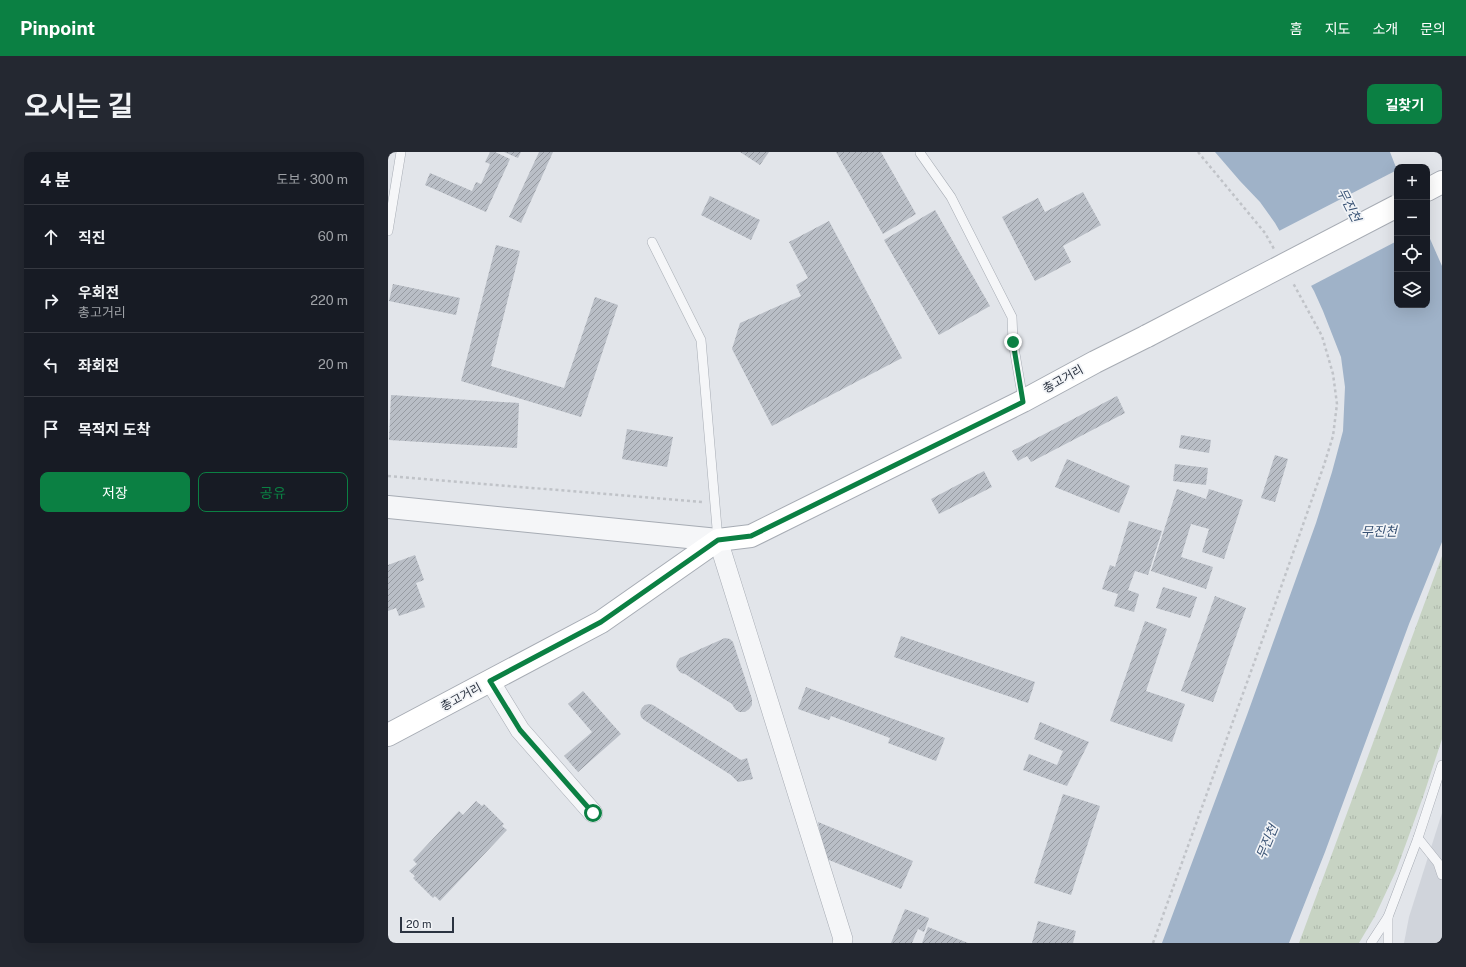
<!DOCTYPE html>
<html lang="ko">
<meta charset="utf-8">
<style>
:root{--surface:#171b24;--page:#242831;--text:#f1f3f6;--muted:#9ea1a6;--line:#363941;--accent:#0b8043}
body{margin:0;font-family:"Public Sans","Noto Sans KR",sans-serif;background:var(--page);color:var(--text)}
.controls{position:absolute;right:12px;top:12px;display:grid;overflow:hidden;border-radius:8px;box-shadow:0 4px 16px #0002}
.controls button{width:36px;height:36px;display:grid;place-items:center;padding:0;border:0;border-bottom:1px solid var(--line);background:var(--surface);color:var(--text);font:20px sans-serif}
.scale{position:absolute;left:12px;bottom:10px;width:54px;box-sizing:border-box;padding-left:4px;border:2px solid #2b3341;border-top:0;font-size:11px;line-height:14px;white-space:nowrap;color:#2b3341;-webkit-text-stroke:3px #f2f4f7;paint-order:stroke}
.stop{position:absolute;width:12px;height:12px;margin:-9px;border:3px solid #0b8043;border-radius:50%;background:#fff}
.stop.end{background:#0b8043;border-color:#fff;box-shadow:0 1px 4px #0008}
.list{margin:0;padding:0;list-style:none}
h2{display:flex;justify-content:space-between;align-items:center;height:52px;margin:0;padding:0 16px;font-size:17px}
h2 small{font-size:13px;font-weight:400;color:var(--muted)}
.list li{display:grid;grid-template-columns:26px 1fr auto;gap:12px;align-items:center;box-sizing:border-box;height:64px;padding:0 16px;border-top:1px solid var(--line)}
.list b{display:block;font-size:15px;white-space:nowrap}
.list p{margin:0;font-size:13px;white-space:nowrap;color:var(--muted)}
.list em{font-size:13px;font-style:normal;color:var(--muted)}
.actions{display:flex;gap:8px;padding:12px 16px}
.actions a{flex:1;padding:9px 0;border:1px solid var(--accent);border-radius:8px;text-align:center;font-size:14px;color:var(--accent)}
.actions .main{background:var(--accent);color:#fff}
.icon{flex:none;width:22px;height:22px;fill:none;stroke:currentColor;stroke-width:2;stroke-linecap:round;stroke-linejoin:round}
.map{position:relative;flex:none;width:1054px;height:791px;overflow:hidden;border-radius:8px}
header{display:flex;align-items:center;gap:24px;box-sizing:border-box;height:56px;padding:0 20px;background:var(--accent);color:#fff}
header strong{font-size:19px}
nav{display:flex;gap:22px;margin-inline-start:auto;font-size:14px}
.intro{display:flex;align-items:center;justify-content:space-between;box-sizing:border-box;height:96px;padding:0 24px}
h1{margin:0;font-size:28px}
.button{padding:10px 18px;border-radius:8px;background:var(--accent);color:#fff;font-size:14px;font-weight:700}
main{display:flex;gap:24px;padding:0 24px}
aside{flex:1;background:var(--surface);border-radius:8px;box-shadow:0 4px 16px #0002}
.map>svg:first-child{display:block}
.built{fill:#d0d4db}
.grass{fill:url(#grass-tufts)}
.water{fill:#9fb2c8}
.pier{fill:#e2e5ea}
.building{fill:url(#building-hatch)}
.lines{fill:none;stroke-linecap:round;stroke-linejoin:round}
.service-casing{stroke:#a7acb4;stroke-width:10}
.minor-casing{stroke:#a7acb4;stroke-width:20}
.tertiary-casing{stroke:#a7acb4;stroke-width:24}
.secondary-casing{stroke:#a7acb4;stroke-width:24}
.path{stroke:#c0c3c8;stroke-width:2.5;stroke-dasharray:3 3;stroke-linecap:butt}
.service{stroke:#f5f6f8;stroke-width:9}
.minor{stroke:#f5f6f8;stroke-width:19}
.tertiary{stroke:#f5f6f8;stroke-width:22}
.secondary{stroke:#fff;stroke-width:22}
.secondary-bridge-casing{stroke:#a7acb4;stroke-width:24;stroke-linecap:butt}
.secondary-bridge{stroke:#fff;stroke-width:22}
.route{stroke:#0b8043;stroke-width:5}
.labels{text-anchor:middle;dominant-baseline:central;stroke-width:3.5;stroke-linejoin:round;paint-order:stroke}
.street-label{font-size:12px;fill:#2b3341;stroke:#f2f4f7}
.water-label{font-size:13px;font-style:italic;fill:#375173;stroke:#f2f4f7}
</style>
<header>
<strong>Pinpoint</strong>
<nav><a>홈</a><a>지도</a><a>소개</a><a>문의</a></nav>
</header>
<div class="intro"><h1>오시는 길</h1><a class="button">길찾기</a></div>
<main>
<aside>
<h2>4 분<small>도보 · 300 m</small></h2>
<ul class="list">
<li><svg class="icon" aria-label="ahead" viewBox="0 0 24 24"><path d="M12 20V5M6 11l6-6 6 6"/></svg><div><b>직진</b></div><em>60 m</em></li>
<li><svg class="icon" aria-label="right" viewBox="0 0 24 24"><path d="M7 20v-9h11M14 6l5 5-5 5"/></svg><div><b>우회전</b><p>총고거리</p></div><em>220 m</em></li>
<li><svg class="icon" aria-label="left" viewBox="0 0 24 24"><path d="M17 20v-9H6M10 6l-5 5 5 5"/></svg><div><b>좌회전</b></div><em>20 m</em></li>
<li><svg class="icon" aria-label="arrive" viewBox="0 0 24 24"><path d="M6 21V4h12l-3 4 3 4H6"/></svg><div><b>목적지 도착</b></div></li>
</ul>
<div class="actions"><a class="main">저장</a><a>공유</a></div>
</aside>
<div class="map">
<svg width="1054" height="791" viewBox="0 0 1054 791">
<defs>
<pattern id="grass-tufts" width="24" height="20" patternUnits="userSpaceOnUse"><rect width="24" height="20" fill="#c7d3c3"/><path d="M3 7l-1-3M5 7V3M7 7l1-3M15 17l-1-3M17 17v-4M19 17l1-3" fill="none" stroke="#abb6a9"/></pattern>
<pattern id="building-hatch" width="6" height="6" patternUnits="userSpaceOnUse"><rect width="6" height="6" fill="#b9bec6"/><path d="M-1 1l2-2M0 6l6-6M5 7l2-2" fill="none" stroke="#979ba2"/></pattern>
</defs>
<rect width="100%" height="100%" fill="#e2e5ea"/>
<polygon class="built" points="1054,661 1054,791 1016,791 1021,765"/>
<polygon class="grass" points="1054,404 1054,587 1035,645 1008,719 987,764 971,791 911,791"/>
<polygon class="water" points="827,0 1002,0 1009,18 1009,153 1039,153 1039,80 1054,114 1054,390 1021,472 937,700 901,791 774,791 859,563 928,371 944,320 955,279 957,235 953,205 935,159 926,139 887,71 872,50 852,29"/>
<polygon class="pier" points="1009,18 1009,89 921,135 889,80"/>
<g class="building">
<polygon points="102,0 107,0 122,7 98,60 37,33 42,21 84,39 88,30 93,32 102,12 97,10"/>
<polygon points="116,0 133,0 130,6"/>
<polygon points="151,0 165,0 133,71 121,65"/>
<polygon points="352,0 381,0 372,13"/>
<polygon points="448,0 493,0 528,62 495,82"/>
<polygon points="695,40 713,73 675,94 683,110 647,129 614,65 650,46 657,60"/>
<polygon points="322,44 372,68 363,88 313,63"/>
<polygon points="547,58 602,154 551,183 496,88"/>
<polygon points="441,69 514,206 384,274 344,197 352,171 413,144 408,133 420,126 401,90"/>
<polygon points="108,93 132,99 103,214 176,236 207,145 230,153 193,265 73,229"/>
<polygon points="5,132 72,146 68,163 1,149"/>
<polygon points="3,243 131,251 129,296 1,288"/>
<polygon points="729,244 737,261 643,310 639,304 630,309 624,299"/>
<polygon points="239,277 285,285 279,315 234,307"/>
<polygon points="793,283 823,288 821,301 791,296"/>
<polygon points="887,303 900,307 887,350 873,346"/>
<polygon points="679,307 742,334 731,361 667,335"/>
<polygon points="787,312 820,316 818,333 785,329"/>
<polygon points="596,319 604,335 551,362 543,347"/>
<polygon points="789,337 818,347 821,337 855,348 836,407 814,400 821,377 803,372 793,405 825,415 818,437 763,419"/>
<polygon points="741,369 774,379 760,423 747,419 740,438 751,442 746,460 726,454 730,442 714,437 722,413 727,415"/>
<polygon points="27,403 36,428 28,431 37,455 11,464 8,456 0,459 0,413"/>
<polygon points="775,435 809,445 802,466 768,456"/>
<polygon points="827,444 858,456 825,550 793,539"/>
<polygon points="757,469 779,477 758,539 797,552 784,590 722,569"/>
<polygon points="513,484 647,530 640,551 506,505"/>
<polygon points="337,486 342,487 345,490 364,547 364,553 361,557 357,560 351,560 347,557 344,552 297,522 293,521 290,518 288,514 289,510 292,506"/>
<polygon points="418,535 557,586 548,609 500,591 502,586 443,564 441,568 410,557"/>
<polygon points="195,539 233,582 190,620 176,604 204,580 180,552"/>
<polygon points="261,552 265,553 353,608 359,606 365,627 350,630 343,623 256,568 253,565 252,560 254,556 257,553"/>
<polygon points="652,570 701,590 679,634 635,618 641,602 669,613 675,599 646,587"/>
<polygon points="675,642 712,654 683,743 646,731"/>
<polygon points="88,649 94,654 96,652 116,672 114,674 119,678 52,749 47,744 45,746 25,726 27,724 21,719 29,712 25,708 71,659 75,663"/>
<polygon points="430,670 525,709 513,737 436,706"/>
<polygon points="517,757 541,766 536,780 530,777 524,791 503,791"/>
<polygon points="650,769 688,779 685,791 644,791"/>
<polygon points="540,775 580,791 534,791"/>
</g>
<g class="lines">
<g class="service-casing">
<g id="service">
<polyline points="532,1 563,45 624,165 625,190 635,248"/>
<polyline points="0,79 13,0"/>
<polyline points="264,90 313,188 330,388"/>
<polyline points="1030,686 1050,711 1054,723"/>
<polyline points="1000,765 1000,791"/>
<polyline points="983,791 1000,765 1030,686 1054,613"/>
</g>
</g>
<g class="minor-casing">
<g id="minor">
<polyline points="330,388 455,787 454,791"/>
<polyline points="102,529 132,578 205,661"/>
</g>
</g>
<g class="tertiary-casing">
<polyline id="tertiary" points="0,355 330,388"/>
</g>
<g class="secondary-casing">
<g id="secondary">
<polyline points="1039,38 1054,30"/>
<polyline points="0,583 213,470 330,388 363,384 635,249 707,210 759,184"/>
</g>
</g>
<g class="path">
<polyline points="810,0 877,81 886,97"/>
<polyline points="0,324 314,350"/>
<polyline points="765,791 879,475 936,313 945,284 949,252 945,222 934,184 905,131"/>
</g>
<use href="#service" class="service"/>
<use href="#minor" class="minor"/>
<use href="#tertiary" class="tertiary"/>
<use href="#secondary" class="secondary"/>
<g class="secondary-bridge-casing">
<polyline id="secondary-bridge" points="759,184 1009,54"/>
</g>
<use href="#secondary-bridge" class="secondary-bridge"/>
</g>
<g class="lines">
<polyline class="route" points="205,661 132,578 102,529 213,470 330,388 363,384 635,250 625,190"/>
</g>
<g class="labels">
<g class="street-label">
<text transform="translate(675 227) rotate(-29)">총고거리</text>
<text transform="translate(73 545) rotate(-28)">총고거리</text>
</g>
<g class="water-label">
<text transform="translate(961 53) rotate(63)">무진천</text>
<text x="991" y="379">무진천</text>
<text transform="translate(879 690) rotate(-67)">무진천</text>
</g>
</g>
</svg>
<div class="controls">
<button>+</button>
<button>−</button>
<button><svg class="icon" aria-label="locate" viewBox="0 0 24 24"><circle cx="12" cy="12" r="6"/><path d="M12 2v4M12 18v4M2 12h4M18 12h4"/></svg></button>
<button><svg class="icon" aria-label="layers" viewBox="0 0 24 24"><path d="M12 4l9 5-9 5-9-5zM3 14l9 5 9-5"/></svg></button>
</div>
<div class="scale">20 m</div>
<div class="stop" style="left:205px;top:661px"></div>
<div class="stop end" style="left:625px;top:190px"></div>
</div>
</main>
